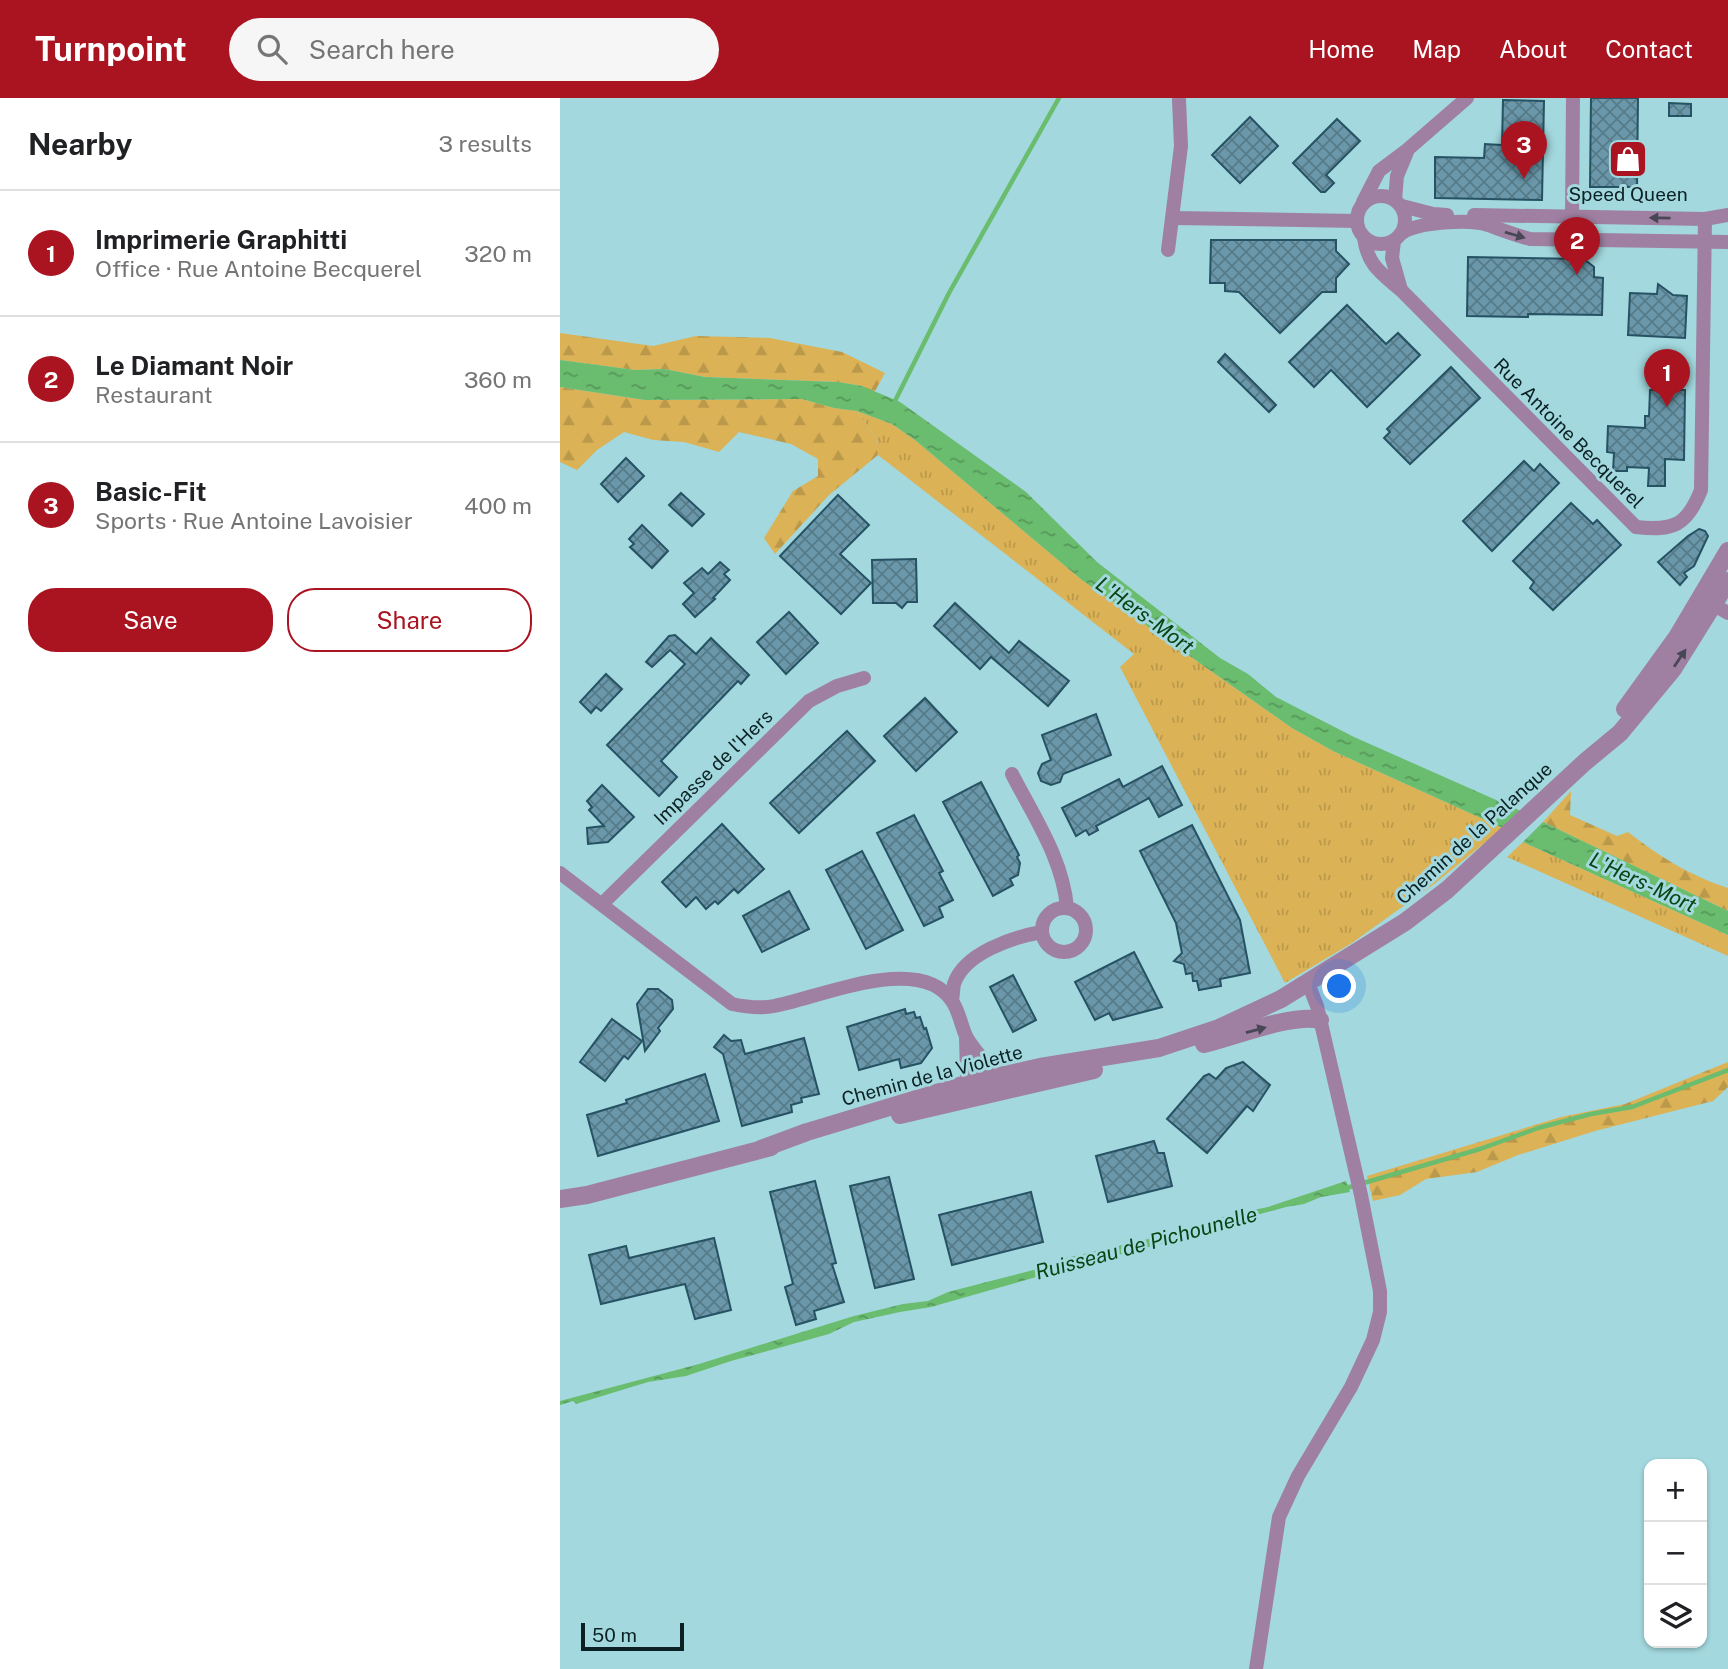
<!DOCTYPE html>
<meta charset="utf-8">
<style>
:root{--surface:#fff;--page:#f6f6f6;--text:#202124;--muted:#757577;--line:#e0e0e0;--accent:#a91420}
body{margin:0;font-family:"Public Sans",sans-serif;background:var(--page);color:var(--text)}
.controls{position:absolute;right:21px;bottom:21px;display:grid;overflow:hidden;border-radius:14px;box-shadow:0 2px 5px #0004}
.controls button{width:63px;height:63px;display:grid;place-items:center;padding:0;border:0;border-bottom:2px solid var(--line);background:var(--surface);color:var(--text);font:35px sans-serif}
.scale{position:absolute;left:21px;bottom:18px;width:103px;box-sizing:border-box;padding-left:7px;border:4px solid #0b2123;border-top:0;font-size:19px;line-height:24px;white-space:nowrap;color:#0b2123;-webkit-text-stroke:5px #a2d8de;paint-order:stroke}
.you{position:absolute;left:780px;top:889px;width:24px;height:24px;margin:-18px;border:5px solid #fff;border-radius:50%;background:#1a73e8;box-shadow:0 0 0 10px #1a73e833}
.badge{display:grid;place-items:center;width:46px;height:46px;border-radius:50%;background:var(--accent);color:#fff;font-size:23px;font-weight:700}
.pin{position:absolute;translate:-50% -58px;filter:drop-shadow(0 2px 4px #0008)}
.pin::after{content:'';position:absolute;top:37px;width:24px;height:21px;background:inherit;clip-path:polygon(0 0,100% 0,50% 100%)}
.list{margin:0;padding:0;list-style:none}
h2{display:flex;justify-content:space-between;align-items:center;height:91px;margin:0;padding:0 28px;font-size:30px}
h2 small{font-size:23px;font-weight:400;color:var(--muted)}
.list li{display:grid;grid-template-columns:46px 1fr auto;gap:21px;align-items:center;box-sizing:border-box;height:126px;padding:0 28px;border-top:2px solid var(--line)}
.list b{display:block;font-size:26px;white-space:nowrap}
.list p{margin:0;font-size:23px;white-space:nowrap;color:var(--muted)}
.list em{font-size:23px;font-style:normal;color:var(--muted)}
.actions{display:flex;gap:14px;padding:21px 28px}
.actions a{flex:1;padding:16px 0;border:2px solid var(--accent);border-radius:28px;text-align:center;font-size:24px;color:var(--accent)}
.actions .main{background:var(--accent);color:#fff}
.icon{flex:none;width:38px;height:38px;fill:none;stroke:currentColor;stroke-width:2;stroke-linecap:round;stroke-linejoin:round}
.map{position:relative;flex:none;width:1168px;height:1571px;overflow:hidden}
header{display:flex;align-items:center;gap:42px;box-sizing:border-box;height:98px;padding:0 35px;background:var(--accent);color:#fff}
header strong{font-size:33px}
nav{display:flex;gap:38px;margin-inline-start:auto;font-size:24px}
.search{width:490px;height:63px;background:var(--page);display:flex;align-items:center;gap:18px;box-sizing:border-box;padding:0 24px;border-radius:38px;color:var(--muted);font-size:26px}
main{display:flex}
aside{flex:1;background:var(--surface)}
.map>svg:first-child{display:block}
.grass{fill:url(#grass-tufts)}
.forest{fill:url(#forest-firs)}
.water{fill:url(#water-ripples)}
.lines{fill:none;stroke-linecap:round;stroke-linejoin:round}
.stream{stroke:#6abc6e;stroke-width:4.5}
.building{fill:url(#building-cross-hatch);stroke:#265263;stroke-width:2}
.minor{stroke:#a080a2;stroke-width:14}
.tertiary{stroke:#a080a2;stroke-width:18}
.oneway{fill:#474756}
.labels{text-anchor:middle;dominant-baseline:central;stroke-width:6;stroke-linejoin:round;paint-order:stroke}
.poi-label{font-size:19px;fill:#0b2123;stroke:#a2d8de}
.street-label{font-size:19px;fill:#0b2123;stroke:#a2d8de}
.water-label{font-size:21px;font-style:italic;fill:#094512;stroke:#a2d8de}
</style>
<header>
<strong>Turnpoint</strong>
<div class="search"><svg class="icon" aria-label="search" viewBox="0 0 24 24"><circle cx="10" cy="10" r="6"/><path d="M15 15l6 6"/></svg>Search here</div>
<nav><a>Home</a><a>Map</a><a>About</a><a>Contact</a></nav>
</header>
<main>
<aside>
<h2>Nearby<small>3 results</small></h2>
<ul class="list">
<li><span class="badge">1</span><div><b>Imprimerie Graphitti</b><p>Office · Rue Antoine Becquerel</p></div><em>320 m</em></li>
<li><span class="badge">2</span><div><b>Le Diamant Noir</b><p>Restaurant</p></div><em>360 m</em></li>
<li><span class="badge">3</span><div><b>Basic-Fit</b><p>Sports · Rue Antoine Lavoisier</p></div><em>400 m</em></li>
</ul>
<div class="actions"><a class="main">Save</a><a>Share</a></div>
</aside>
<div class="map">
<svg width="1168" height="1571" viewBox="0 0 1168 1571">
<defs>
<pattern id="grass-tufts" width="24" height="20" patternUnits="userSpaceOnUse" patternTransform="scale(1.75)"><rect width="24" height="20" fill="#dcb256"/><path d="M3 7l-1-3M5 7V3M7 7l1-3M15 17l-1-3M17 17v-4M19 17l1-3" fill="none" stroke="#bb994b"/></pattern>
<pattern id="forest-firs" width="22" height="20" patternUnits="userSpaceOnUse" patternTransform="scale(1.75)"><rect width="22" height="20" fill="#dcb256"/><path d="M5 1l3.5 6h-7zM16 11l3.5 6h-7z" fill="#bb994b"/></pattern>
<pattern id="water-ripples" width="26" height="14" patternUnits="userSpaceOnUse" patternTransform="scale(1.75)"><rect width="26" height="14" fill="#6abc6e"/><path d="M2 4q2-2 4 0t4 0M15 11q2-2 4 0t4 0" fill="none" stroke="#55985a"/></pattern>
<pattern id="building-cross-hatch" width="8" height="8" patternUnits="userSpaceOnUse" patternTransform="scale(1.75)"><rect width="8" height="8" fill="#6a97a9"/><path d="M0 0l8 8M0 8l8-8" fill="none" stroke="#557b89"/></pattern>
</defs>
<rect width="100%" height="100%" fill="#a2d8de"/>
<g class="grass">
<polygon points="297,313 332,326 355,342 522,482 732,630 773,653 943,730 874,786 792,845 725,885 560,569 574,556 318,357 316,340"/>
<polygon points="963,744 1168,837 1168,858 947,759"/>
</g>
<g class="forest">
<polygon points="0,235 93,248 136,238 210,240 282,254 325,275 314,295 302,288 278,284 145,279 104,271 75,272 0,262"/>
<polygon points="0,289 85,302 242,301 274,310 297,313 316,340 318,357 269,397 215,456 204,440 233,393 258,378 258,361 231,346 179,334 159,354 124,344 93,342 64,334 37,352 17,372 0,364"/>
<path d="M1011,693l-1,24 47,21 11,-4c32,25 61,43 100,56v23l-185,-89z"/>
<polygon points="1168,964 1168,989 1153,1003 1035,1033 958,1057 917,1074 866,1081 840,1097 813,1103 807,1078 1001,1019 1065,1006"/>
</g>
<g class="water">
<polygon points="0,262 75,272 104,271 145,279 278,284 302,288 340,304 466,394 537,464 660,560 688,576 716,599 794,639 961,713 943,730 773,653 732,630 522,482 355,342 332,326 297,313 274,310 242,301 85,302 0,289"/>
<polygon points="983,724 1168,813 1168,837 963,744"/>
<polygon points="786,1083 790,1094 761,1099 744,1106 726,1109 664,1126 630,1138 521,1167 508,1167 487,1176 371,1209 340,1214 294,1224 269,1236 171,1263 126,1278 88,1284 16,1306 13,1303 0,1307 0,1303 139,1266 294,1218 343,1206 368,1203 388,1194 489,1168 506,1160 627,1132 666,1118 708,1109"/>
</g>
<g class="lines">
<g class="stream">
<polyline points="333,307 389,195 499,0"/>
<polyline points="783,1091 920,1051 978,1030 1031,1016 1072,1009 1168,972"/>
</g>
</g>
<g class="building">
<polygon points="1031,0 1078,0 1077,89 1030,89"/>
<polygon points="943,2 984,3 982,102 875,100 875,59 924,60 925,46 942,47"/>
<polygon points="1109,5 1131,6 1131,18 1109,18"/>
<polygon points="690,19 718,48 680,85 652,57"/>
<polygon points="777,21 800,43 766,77 774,85 765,94 761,94 733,65"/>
<polygon points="651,142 776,142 776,153 789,166 776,180 776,194 762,194 720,235 679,194 665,193 665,185 650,185"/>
<polygon points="908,159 1024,161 1034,169 1034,179 1043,180 1042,217 968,216 968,219 907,218"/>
<polygon points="1098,186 1113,197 1127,198 1125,240 1068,237 1070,195 1097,196"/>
<polygon points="787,207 826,246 838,235 860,257 807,309 771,272 754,289 729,264"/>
<polygon points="665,256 716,307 709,314 658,264"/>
<polygon points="891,269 920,300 850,366 824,340 830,334 827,331"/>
<polygon points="1090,292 1125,292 1124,362 1105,361 1105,388 1088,388 1089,370 1067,369 1067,373 1053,373 1054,355 1047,354 1048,328 1085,330 1085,318 1089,318"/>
<polygon points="66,360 84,378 58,404 41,386"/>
<polygon points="964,363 974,373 980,366 999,385 932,453 903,423"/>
<polygon points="121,395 144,416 132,428 109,407"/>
<polygon points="278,397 309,427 280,456 311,485 281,516 220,458"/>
<polygon points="1011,405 1033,426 1037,422 1061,447 993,512 970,490 974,484 953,463"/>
<polygon points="82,427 108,453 92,470 70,449 74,446 69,441"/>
<polygon points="1139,431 1145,433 1148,438 1134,468 1124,475 1127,479 1120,487 1098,464 1128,438"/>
<polygon points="356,461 357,504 347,504 342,510 336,505 313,505 312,462"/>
<polygon points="160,464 169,472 164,476 170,482 153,500 155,501 135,519 123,506 134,495 124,485 142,470 148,476"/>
<polygon points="395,505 449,555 459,543 509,583 488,608 431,559 420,571 374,528"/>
<polygon points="229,514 258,545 226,576 197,544"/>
<polygon points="115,537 136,556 151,540 189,577 181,586 178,583 101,663 117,679 99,698 47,647 125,566 110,552 92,569 86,564 109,538"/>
<polygon points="46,576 62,591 41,613 36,609 31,615 20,604"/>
<polygon points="365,600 397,634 356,673 324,638"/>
<polygon points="536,616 551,657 503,676 500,684 491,687 481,683 478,675 482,666 491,662 482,637"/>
<polygon points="287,633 315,663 239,735 210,705"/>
<polygon points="602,668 622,707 599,719 589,700 536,728 538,732 529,737 526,732 516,738 502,710 559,681 563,689"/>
<polygon points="421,684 459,757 457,759 460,765 458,777 450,781 453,787 433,798 383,704"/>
<polygon points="42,687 74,719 48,744 28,746 27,730 44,728 29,712 32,709 27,703"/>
<polygon points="354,717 383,773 379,775 393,802 379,809 383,819 364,828 317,735"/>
<polygon points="162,726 204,771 178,795 174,791 158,806 155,803 146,811 136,799 126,809 102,784"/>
<polygon points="632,727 680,822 690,875 660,881 661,888 639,892 637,883 633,883 632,875 626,876 624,866 614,863 622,855 616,825 580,753"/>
<polygon points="302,753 343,832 306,851 266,772"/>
<polygon points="229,793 249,831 202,854 183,818"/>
<polygon points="574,854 602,909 553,922 549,915 535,922 515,884"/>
<polygon points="453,877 476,922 453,934 430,889"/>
<polygon points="88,891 98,891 112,902 113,911 98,930 100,933 85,953 77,906"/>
<polygon points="345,911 346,916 354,914 356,920 360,919 364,931 366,930 372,950 361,965 341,970 339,961 299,972 287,929"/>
<polygon points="52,921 82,943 68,961 64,958 45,983 20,964"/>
<polygon points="164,937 171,943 181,942 185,956 244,940 259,996 241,1000 242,1004 231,1007 232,1014 182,1028 163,956 154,949"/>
<polygon points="683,964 710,987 693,1013 687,1008 647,1055 607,1021 644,978 649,976 656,981 666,970"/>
<polygon points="145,976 159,1023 38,1058 27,1017 67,1005 66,1002"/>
<polygon points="594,1043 598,1055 604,1055 612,1088 548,1104 536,1058"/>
<polygon points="329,1079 354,1181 315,1190 290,1088"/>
<polygon points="255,1083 276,1165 272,1166 284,1204 254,1213 256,1221 236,1227 225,1189 233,1186 210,1094"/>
<polygon points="471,1094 483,1144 392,1167 379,1117"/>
<polygon points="154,1140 171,1212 135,1221 125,1186 41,1206 29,1157 66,1148 69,1160"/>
</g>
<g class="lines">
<g class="minor">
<circle cx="821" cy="122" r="24"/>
<polyline points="835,102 837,78 847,54"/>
<polyline points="803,104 819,73 847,52 907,0"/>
<polyline points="842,108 873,116 887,117"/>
<polyline points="914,117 1145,121 1168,117"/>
<polyline points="1012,119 1013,0"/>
<polyline points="613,120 797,123"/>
<path d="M842,135c16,-11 67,-14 86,-8 14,5 27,10 42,14l198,3"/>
<path d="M804,140c4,28 17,35 38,53l234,236c37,4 51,-1 65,-37l4,-271"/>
<polyline points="834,143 832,160 841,192"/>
<polyline points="608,152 621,48 619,2"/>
<polyline points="1149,498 1154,507 1168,515"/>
<path d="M452,676c22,43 51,85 55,134"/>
<path d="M0,775l172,131c14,3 27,5 42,2 45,-8 146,-54 178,-5 7,10 9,24 14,35 8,17 30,31 25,50"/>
<polyline points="42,806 249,603 277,588 304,580"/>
<circle cx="504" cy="832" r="22"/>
<path d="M392,902c1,-5 1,-11 2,-16 10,-31 59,-47 88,-52"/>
<polyline points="406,939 407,978 413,993"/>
<polyline points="696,1571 719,1419 738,1378 791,1289 813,1242 820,1214 820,1193 801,1097 757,908 748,885"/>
</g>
<g class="tertiary">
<polyline points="1065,611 1117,539 1168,453"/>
<path d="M644,946c29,-7 89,-31 116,-24"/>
<polyline points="340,1017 534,972"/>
<polyline points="201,1051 247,1034 409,985 480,969 599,950 659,930 721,901 845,824 887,792 1025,664 1060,635 1113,571 1168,483"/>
<polyline points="0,1101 27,1097 211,1049"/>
</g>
</g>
<defs><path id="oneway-solid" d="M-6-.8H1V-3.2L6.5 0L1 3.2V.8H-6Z" transform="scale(1.75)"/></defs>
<g class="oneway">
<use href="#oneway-solid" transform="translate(1100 120) rotate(-179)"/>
<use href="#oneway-solid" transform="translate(955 137) rotate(16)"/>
<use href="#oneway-solid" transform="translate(1120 560) rotate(-56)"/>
<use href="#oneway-solid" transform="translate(696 932) rotate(-15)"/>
</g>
<defs>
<g id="shop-square" transform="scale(2.0125)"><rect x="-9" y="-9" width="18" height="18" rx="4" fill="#a91420" stroke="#a2d8de"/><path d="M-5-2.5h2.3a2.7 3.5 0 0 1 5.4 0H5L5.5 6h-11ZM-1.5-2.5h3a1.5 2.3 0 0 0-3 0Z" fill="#fff"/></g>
</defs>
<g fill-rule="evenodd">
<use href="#shop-square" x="1068" y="61"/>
</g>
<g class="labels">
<g class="poi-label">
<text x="1068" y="96">Speed Queen</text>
</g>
<g class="street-label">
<text transform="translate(1009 335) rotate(45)">Rue Antoine Becquerel</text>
<text transform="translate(153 669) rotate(-44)">Impasse de l'Hers</text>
<text transform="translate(914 735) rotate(-42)">Chemin de la Palanque</text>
<text transform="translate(372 977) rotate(-15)">Chemin de la Violette</text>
</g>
<g class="water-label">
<text transform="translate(585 517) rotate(36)">L'Hers-Mort</text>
<text transform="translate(1083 784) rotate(25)">L'Hers-Mort</text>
<text transform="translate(586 1145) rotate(-15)">Ruisseau de Pichounelle</text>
</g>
</g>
</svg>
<div class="controls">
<button>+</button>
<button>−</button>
<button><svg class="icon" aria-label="layers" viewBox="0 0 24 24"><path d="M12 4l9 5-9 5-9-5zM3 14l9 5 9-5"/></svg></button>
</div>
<div class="scale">50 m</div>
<div class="you"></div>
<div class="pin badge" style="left:1107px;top:309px">1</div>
<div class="pin badge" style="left:1017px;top:177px">2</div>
<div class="pin badge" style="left:964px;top:81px">3</div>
</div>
</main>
